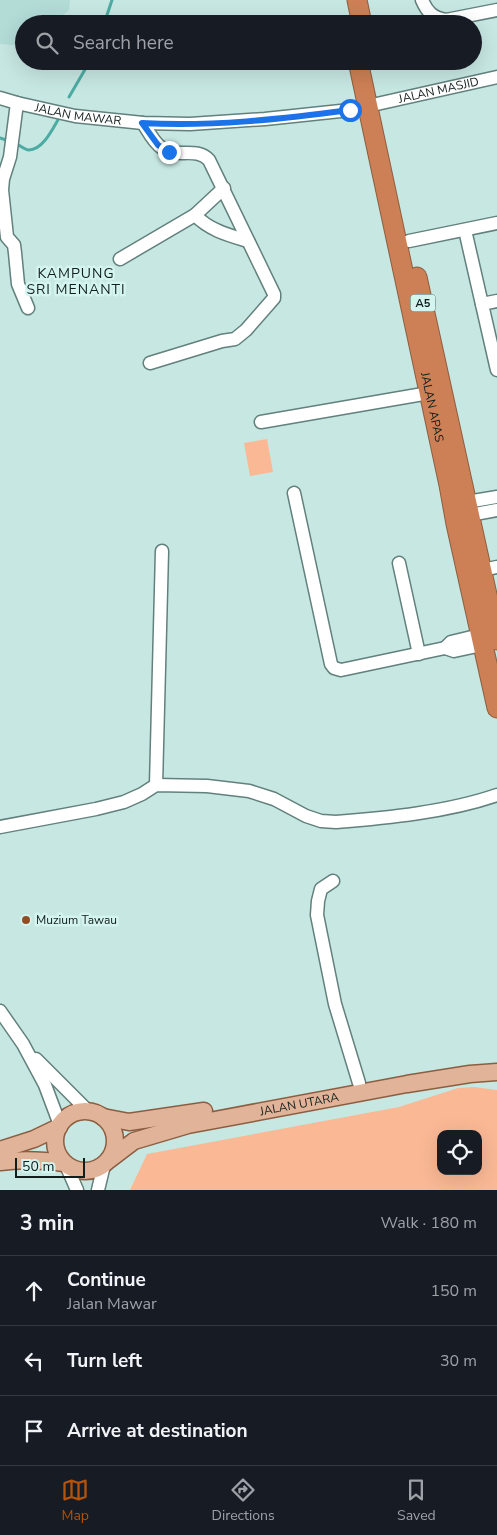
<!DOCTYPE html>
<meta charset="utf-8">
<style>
:root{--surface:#171b24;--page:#20242c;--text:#f1f3f6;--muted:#9ea1a6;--line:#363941;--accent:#b45309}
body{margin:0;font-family:"Nunito Sans",sans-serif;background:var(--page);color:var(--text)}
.controls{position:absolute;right:15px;bottom:15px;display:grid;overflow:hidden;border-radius:10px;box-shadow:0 5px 20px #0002}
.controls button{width:45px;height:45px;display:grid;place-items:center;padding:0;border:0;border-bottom:1px solid var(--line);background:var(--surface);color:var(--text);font:25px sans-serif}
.scale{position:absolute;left:15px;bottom:12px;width:70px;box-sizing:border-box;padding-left:5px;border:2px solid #121e1c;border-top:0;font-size:14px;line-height:18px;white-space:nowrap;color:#121e1c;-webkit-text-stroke:4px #d4f4f0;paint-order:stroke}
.stop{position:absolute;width:15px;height:15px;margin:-11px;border:4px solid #1a73e8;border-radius:50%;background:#fff}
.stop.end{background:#1a73e8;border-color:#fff;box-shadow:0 1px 5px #0008}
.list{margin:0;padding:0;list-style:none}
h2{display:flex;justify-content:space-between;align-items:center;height:65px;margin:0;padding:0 20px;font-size:21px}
h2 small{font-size:16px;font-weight:400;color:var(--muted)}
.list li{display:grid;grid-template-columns:32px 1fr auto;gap:15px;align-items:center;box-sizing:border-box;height:70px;padding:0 20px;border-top:1px solid var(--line)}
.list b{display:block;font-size:19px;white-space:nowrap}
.list p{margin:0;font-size:16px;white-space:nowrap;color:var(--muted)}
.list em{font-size:16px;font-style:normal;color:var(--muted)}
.icon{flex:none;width:28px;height:28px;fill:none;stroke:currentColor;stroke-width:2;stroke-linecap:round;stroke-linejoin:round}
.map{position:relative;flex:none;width:497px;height:1190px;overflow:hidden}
.search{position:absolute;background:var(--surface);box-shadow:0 5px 20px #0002;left:15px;right:15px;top:15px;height:55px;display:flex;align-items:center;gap:12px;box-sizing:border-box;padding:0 18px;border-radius:28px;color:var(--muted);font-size:19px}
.sheet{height:275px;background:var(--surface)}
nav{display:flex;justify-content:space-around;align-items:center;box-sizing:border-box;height:70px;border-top:1px solid var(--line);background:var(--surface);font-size:14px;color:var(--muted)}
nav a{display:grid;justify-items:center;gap:2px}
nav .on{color:var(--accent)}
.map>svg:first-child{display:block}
.built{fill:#b3dcd7}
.green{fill:#fab895;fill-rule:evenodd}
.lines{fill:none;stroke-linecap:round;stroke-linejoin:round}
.stream{stroke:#4caba2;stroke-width:3}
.minor-casing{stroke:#62807c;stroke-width:15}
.major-casing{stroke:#8c5e41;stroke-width:19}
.highway-casing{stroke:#8c5e41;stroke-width:21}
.minor{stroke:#fff;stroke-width:12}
.major{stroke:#e1b399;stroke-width:16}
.highway{stroke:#cd8055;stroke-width:19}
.route{stroke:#1a73e8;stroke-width:6}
.poi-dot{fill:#924d22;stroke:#d4f4f0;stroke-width:2}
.labels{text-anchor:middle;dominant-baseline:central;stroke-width:5;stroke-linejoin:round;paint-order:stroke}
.shield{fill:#d4f4f0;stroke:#4c5e5c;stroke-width:1}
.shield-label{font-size:11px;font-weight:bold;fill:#121e1c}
.street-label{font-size:12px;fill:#121e1c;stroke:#d4f4f0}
.poi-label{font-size:12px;fill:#121e1c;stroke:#d4f4f0;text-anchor:start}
.neighbourhood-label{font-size:14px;letter-spacing:1px;fill:#121e1c;stroke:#d4f4f0}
</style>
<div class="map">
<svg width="497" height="1190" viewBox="0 0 497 1190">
<rect width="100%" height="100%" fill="#c7e7e3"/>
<polygon class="built" points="0,0 70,0 69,10 52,24 24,24 24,46 0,44"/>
<g class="green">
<polygon points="267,439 273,472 250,476 244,443"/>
<path d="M474,1087l23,3v100h-367l17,-36 252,-47 59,-19zM441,1134h37v37h-37z"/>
</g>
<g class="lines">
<g class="stream">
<polyline points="104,24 112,0"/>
<polyline points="69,97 90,61"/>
<polyline points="0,138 9,141"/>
<path d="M15,143c4,2 10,7 14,7 14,0 24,-22 30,-32"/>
</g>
<g class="minor-casing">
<g id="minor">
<path d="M422,0c5,12 11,18 24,20l51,-10"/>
<path id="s1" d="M0,98l17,5 58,13 68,7 47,1 75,-5 85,-9 147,-33"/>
<polyline points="17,103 10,157 3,179 2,190 7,237 14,245 15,253 18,284 28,308"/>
<path d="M143,123c5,8 11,20 19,25 15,11 34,-2 47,12l65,134v4l-28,32 -11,9 -13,2 -72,22"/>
<path d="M195,215c14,15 33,20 53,26"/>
<polyline points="465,230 497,370"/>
<polyline points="409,241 497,223"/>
<polyline points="120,259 195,215 224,188"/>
<polyline points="482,304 497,301"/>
<polyline points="261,422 429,393"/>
<polyline points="294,493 331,664 334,668 341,670 445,648 454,651 482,645"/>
<polyline points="467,502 497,497"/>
<polyline points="470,515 497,510"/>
<polyline points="399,563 419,654"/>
<polyline points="482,570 497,567"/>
<polyline points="445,648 451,642 480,635"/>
<polyline points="156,785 162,551"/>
<path d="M0,827l96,-18 28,-7 18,-8 14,-9 51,1 42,5 25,8 32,17 15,5 15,1c51,-4 112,-10 161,-27"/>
<polyline points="333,881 321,889 318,901 317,915 335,1004 359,1083"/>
<polyline points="0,1011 23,1044 45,1085 60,1125"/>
<polyline points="36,1059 88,1111"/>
<polyline points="66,1165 77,1190"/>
<polyline points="98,1190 104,1165"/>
</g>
</g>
<g class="major-casing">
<g id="major">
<circle cx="85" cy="1141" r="30"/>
<polyline points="103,1117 129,1122 204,1111"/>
<polyline points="0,1150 34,1139 59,1127"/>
<path id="s2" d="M109,1160l25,-19 54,-16 219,-41 63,-10 27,-2"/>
<path d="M0,1162c22,-3 42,-2 64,1"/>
</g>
</g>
<g class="highway-casing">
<g id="highway">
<polyline points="357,0 362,24"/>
<path id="s3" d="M358,61l91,424 7,39 41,184"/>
<polyline points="417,277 497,640"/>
</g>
</g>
<use href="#minor" class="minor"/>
<use href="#major" class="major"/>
<use href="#highway" class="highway"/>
</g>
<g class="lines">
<path class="route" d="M169,152l-11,-7 -16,-22c69,4 140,-4 208,-13"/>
</g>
<circle class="poi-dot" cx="26" cy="920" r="5"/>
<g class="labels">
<rect class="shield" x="410.5" y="294.5" width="25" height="17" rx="4"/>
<g class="shield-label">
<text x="423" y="303">A5</text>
</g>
<g class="street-label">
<text stroke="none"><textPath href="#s1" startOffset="444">JALAN MASJID</textPath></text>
<text stroke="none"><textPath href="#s1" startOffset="80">JALAN MAWAR</textPath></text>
<text stroke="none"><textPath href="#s3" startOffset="354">JALAN APAS</textPath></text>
<text stroke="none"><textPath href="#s2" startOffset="201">JALAN UTARA</textPath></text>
</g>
<g class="poi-label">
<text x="36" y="920">Muzium Tawau</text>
</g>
<g class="neighbourhood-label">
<text x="76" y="273">KAMPUNG<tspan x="76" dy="16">SRI MENANTI</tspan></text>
</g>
</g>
</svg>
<div class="controls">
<button><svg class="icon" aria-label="locate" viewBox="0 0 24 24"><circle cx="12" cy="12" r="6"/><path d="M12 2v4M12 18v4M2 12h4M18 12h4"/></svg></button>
</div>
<div class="scale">50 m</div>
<div class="stop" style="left:350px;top:110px"></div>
<div class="stop end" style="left:169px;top:152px"></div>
<div class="search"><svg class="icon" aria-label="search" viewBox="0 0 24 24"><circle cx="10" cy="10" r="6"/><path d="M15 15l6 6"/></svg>Search here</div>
</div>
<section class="sheet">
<h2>3 min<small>Walk · 180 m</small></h2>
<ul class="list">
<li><svg class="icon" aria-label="ahead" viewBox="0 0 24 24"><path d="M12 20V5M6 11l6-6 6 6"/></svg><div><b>Continue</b><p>Jalan Mawar</p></div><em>150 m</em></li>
<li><svg class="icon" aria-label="left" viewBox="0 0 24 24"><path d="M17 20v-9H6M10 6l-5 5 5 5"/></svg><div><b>Turn left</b></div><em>30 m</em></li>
<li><svg class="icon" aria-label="arrive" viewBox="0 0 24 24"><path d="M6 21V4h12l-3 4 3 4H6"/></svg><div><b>Arrive at destination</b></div></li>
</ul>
</section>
<nav>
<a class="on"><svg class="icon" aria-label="map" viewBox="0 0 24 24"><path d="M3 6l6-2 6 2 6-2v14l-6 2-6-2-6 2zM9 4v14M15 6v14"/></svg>Map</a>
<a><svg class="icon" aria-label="directions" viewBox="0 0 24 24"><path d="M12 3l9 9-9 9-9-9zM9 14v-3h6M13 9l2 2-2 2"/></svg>Directions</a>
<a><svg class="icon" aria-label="saved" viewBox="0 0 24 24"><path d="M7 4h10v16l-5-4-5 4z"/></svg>Saved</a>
</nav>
